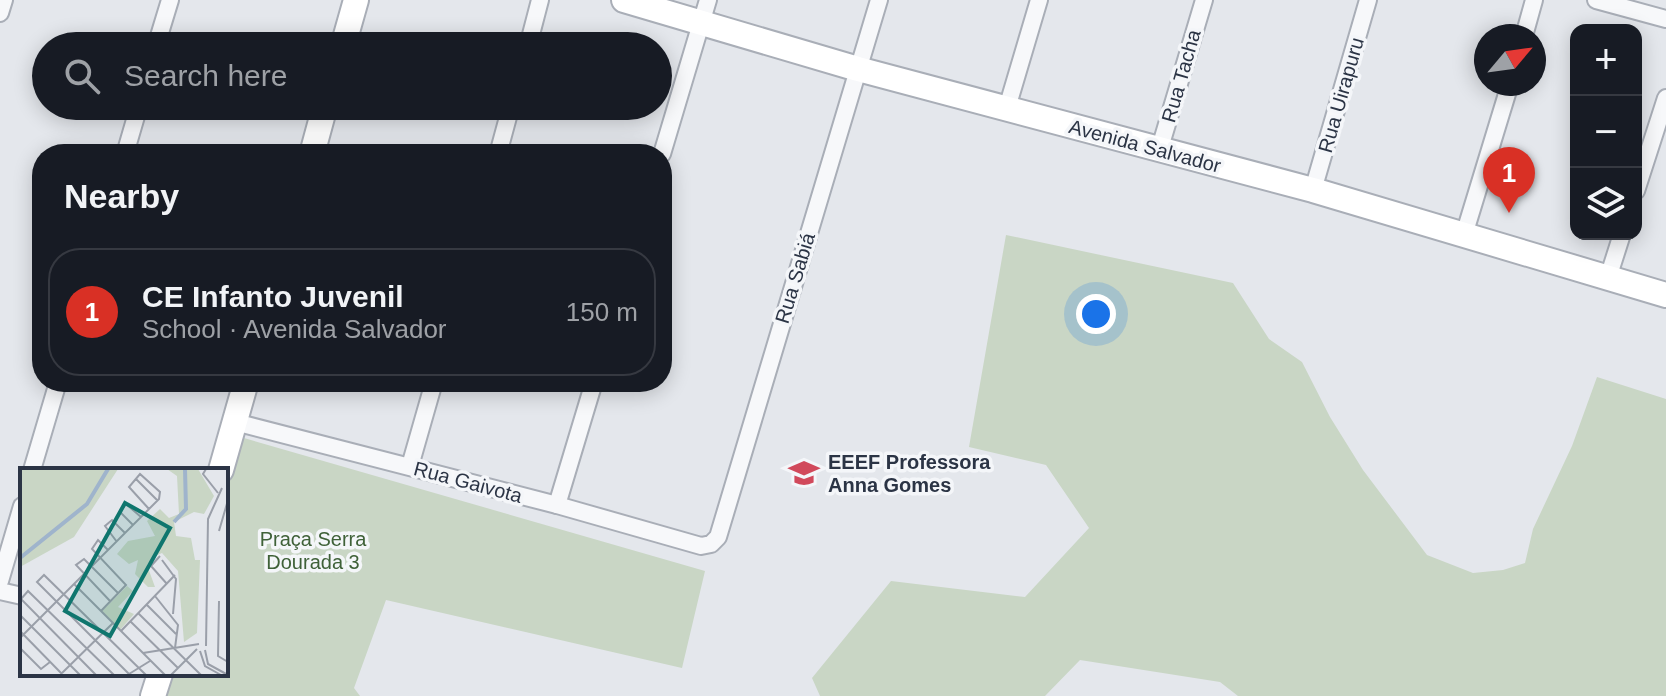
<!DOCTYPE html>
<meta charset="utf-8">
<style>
:root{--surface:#171b24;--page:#242831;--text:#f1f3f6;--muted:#9ea1a6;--line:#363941;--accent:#d93025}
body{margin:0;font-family:Helvetica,sans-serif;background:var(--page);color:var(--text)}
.controls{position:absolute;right:24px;top:24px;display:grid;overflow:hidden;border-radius:16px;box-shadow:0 4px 20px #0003}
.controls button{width:72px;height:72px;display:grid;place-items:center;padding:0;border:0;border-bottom:2px solid var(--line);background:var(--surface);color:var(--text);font:40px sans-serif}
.compass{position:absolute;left:1474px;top:24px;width:72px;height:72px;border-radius:50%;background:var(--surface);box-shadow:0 4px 20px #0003;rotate:61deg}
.you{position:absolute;left:1096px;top:314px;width:28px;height:28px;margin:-20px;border:6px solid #fff;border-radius:50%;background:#1a73e8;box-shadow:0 0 0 12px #1a73e833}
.badge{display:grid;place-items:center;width:52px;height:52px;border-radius:50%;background:var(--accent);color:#fff;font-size:26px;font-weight:700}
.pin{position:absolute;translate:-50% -66px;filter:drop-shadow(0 2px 4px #0008)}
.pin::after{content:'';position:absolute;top:42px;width:28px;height:24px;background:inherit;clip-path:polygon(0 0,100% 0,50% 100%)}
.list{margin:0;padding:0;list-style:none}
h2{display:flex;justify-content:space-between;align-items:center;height:104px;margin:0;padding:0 32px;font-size:34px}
h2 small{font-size:26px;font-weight:400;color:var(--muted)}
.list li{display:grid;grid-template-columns:52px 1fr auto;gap:24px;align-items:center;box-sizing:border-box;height:128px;margin:0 16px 16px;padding:0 16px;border:2px solid var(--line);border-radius:32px}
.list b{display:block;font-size:30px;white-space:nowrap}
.list p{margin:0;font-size:26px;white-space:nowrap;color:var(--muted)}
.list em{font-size:26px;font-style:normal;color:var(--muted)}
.icon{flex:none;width:44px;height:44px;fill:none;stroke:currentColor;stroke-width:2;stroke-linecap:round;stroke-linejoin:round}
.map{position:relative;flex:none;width:1666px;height:696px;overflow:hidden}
.search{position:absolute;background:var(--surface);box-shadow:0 4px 20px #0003;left:32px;top:32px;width:640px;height:88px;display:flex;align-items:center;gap:20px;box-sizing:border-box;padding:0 28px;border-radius:44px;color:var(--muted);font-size:30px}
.panel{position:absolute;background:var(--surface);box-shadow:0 4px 20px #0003;left:32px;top:144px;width:640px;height:248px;border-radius:32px}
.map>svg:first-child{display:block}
.green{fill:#c9d6c5}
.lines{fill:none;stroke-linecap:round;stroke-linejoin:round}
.street-casing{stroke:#a9aeb7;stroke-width:20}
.secondary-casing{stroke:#a9aeb7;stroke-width:28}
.street{stroke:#f7f8fa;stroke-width:16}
.secondary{stroke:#fff;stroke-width:24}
.labels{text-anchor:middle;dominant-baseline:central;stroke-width:7;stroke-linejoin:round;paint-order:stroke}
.street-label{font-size:20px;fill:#2b3445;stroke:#f4f6f9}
.poi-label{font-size:20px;font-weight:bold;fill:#2b3445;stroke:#f4f6f9;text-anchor:start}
.park-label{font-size:20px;fill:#3f6138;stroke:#f4f6f9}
.inset-river{fill:none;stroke:#9fb4cc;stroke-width:4}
.inset-road{fill:none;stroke:#9a9fa9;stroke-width:2}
.view{fill:#0f766e;fill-opacity:0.15;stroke:#0f766e;stroke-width:4}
.inset-edge{fill:none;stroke:#2b3445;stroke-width:4}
</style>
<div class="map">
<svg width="1666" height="696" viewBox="0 0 1666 696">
<rect width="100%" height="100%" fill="#e4e7ec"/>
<g class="green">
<polygon points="1006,235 1233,283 1269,339 1302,362 1330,417 1363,470 1427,555 1473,573 1503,570 1525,563 1533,529 1572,446 1597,377 1666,399 1666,696 1238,696 1220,682 1080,660 1045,696 820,696 812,678 891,581 1025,597 1089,528 1046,465 969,447"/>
<polygon points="244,438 705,571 682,668 386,600 354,688 360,696 158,696 165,674 226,674 226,492"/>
</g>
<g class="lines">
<g class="street-casing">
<g id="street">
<polyline points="1596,0 1666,19"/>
<polyline points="0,13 4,0"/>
<polyline points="1524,36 1534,0"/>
<polyline points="156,46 170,0"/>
<polyline points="528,46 540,0"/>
<polyline points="1007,108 1039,0"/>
<polyline points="1159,151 1204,0"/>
<polyline points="125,154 139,106"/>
<polyline points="498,154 511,106"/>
<polyline points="662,154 708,0"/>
<polyline points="1313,190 1368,0"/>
<polyline points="1636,191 1666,98"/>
<polyline points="1464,235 1510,84"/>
<polyline points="1608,278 1622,234"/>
<polyline points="235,422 557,505 701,546 711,544 718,537 879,0"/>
<polyline points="410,466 434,382"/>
<polyline points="32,470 58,382"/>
<polyline points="557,505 594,382"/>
<polyline points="0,581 22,506"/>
<polyline points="0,591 22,596"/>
</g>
</g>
<g class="secondary-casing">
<g id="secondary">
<polyline points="624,0 858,69 1313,190 1666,295"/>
<polyline points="343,46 356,0"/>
<polyline points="312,154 325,106"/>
<polyline points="221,470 246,382"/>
<polyline points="153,696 160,674"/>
</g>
</g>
<use href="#street" class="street"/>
<use href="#secondary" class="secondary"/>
</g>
<defs>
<g id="school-bare" transform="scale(2.4)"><path d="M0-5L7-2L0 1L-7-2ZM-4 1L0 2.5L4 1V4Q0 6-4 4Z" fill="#d1495b" stroke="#f4f6f9" stroke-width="2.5" paint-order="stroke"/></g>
</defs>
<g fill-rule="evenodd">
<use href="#school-bare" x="804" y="473"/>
</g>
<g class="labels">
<g class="street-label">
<text transform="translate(1181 76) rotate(-74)">Rua Tacha</text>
<text transform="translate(1341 95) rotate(-74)">Rua Uirapuru</text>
<text transform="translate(1145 146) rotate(15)">Avenida Salvador</text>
<text transform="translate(795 278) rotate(-73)">Rua Sabiá</text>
<text transform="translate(468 482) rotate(15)">Rua Gaivota</text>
</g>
<g class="poi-label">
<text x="828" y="462">EEEF Professora<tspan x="828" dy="23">Anna Gomes</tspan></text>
</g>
<g class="park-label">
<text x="313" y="539">Praça Serra<tspan x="313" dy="23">Dourada 3</tspan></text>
</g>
</g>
<g transform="translate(20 468)">
<rect width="208" height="208" fill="#e4e7ec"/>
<path d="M0,1h98l-44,68 -54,30zM147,1h31l16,27 -10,18 -10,-2 -20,10 2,14 15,2 4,22h5l-3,73 -13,9 -6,-71 -16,-18 -9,4 -6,8 8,22h-7l-13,-13 3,-14 -9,4 -12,-10 11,-13 27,-5 -8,-15 13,-12 9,9 10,-4 -2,-38zM107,118l6,5 -15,16 16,7 -14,16 -18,-19z" fill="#c9d6c5"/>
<path class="inset-river" d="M154,54l12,-13 -1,-40M0,90l67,-54 21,-35"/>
<path class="inset-road" d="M186,1l-3,5 15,19M116,11l22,22M113,57l-13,-13 6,-8 15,13M199,63l9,-31M97,74l-12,-16 7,-6 13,13M140,88l-9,10 16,18M142,92l14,19 -3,35M54,116l91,91M135,128l23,29 -3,23M90,133l-34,-36 8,-6 34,34M199,133l-1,55 10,6M127,137l29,29M81,143l25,-26 -34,-36 6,-9 10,10M118,145l63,62M0,147l60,60M110,153l48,47M0,163l42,43M101,163l54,-56M0,170l139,-139 1,-7 -20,-18 -11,13 20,22M186,178l2,-127 14,-31M0,180l21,21 9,-7M185,182l3,14 20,11M180,183l5,15 16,9M123,185l56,-9M42,205l51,-50M109,206l21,-13M76,207l-75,-76 7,-8 86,84M110,207l-93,-93 7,-7 102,100M151,207l26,-26"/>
<path class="view" d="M105,35l45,25 -60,108 -45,-25z"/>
<rect width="208" height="208" class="inset-edge"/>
</g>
</svg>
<div class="controls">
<button>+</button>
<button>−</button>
<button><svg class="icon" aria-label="layers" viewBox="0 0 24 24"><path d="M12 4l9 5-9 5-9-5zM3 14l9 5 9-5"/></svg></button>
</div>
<svg class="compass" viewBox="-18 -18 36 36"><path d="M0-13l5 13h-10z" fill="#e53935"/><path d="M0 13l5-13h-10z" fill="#9ea1a6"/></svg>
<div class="you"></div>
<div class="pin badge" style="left:1509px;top:213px">1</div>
<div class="search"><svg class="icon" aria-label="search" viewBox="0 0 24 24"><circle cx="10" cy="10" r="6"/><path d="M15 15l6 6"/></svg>Search here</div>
<section class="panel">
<h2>Nearby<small></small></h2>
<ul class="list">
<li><span class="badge">1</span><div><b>CE Infanto Juvenil</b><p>School · Avenida Salvador</p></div><em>150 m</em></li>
</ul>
</section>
</div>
